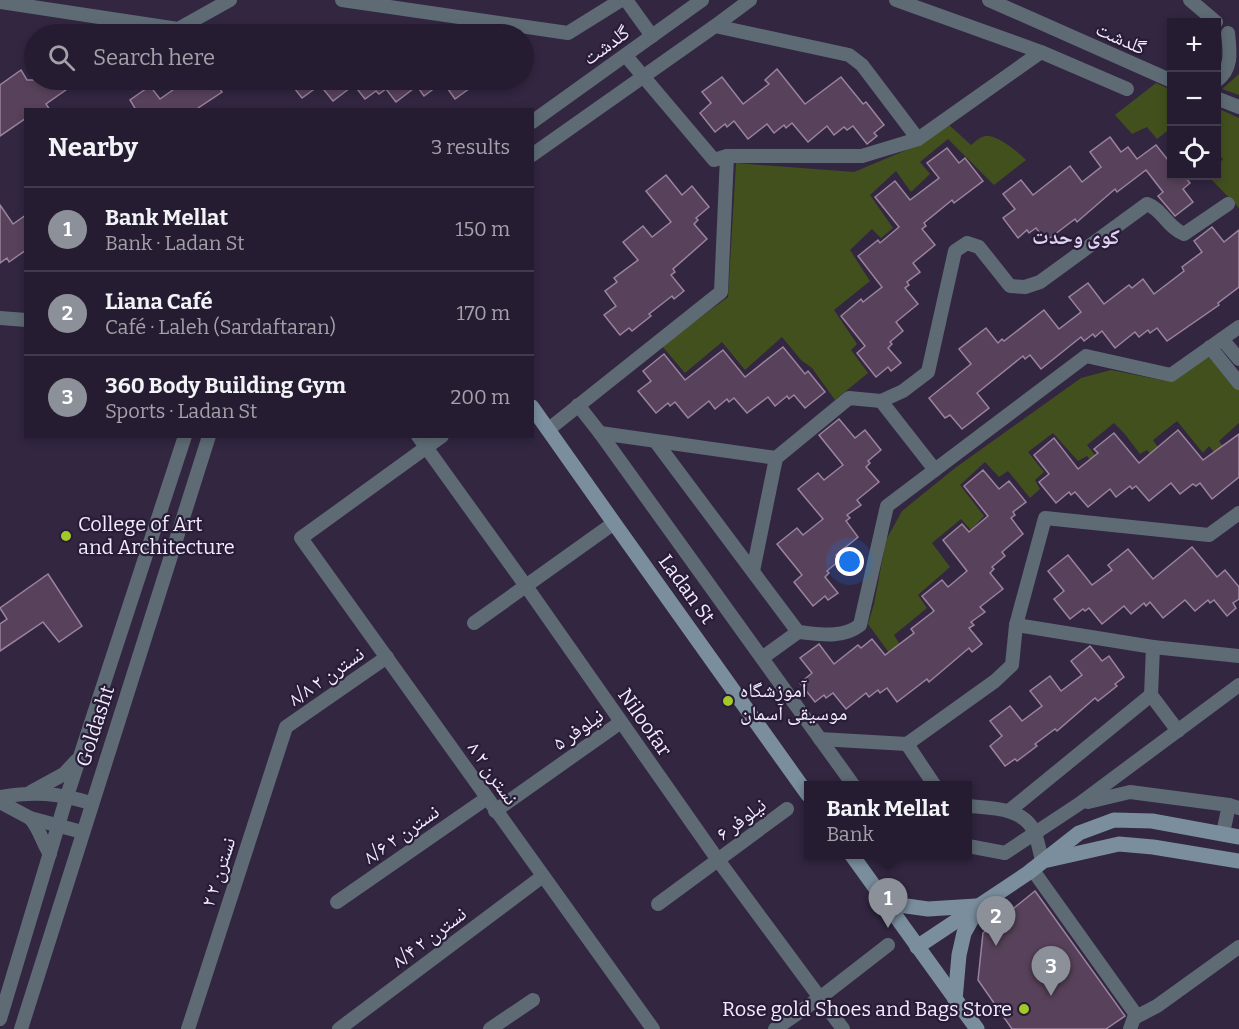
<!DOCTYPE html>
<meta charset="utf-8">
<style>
:root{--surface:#261c31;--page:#32293d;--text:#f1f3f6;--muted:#a4a1ab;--line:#423a4d;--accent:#8c9099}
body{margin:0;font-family:Bitter,"Noto Naskh Arabic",serif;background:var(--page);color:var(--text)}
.controls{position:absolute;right:18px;top:18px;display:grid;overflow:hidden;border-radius:0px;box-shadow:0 3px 9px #0003}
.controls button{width:54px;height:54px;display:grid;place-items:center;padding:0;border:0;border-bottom:2px solid var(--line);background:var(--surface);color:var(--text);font:30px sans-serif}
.you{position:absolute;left:850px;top:562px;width:21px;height:21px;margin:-15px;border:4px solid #fff;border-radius:50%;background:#1a73e8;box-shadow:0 0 0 9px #1a73e833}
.badge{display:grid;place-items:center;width:39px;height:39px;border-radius:50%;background:var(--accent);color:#fff;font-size:20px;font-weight:700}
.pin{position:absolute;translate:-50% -50px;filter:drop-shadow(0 2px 3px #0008)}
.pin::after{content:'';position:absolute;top:32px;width:21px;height:18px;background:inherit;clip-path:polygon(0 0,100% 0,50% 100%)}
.popup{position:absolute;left:804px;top:781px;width:168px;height:78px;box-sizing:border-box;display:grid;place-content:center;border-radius:0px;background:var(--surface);filter:drop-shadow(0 2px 4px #0005);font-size:20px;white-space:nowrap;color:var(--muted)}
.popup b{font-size:22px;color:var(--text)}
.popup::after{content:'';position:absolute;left:50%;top:100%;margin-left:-12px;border:12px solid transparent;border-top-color:var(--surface)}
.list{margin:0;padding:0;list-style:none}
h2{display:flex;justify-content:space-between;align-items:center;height:78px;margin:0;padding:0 24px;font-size:26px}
h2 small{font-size:20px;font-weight:400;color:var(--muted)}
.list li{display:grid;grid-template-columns:39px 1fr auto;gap:18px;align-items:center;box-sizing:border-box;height:84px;padding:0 24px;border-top:2px solid var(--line)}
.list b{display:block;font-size:22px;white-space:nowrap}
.list p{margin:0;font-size:20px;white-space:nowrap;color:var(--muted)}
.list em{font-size:20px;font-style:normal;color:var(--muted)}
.icon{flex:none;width:33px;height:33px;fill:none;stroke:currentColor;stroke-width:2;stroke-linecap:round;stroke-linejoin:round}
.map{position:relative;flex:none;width:1239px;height:1029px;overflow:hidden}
.search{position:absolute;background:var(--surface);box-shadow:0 3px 9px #0003;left:24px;top:24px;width:510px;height:66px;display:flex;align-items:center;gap:15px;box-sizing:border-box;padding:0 21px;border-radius:33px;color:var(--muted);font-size:22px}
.panel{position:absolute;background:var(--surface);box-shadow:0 3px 9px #0003;left:24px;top:108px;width:510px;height:330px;border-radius:0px}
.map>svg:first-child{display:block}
.green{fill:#42501d}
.building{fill:#58425b;stroke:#9b829e;stroke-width:1.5}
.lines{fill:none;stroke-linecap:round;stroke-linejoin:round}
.street{stroke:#5e6b75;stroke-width:14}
.secondary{stroke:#7a8e9e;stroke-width:15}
.poi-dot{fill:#a3c927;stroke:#281c37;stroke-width:2}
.labels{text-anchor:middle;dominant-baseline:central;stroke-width:4.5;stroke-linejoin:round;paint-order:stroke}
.street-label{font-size:20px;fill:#f1ebfd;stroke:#281c37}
.poi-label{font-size:20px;fill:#f1ebfd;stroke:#281c37;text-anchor:start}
.neighbourhood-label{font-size:21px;font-weight:bold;fill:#ded1f4;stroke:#281c37}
</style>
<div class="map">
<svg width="1239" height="1029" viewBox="0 0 1239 1029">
<rect width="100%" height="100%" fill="#322641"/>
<g class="green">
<polygon points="1239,74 1239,95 1222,89"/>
<polygon points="1156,83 1171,90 1171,128 1157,139 1147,127 1132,134 1115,115"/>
<polygon points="1217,108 1239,118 1239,208 1208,176 1216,176 1217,166 1223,159 1217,153"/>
<path d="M947,123l24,22c5,-4 10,-10 17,-9 12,1 30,16 38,24l-32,25 -46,-46 -28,23 10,12 -19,18 -15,-21 -26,24 23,33 -12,10 -9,-9 -22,21 20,31 -36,29 23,34 -6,6 17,23 -33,27 -23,-32 -11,-8 -19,-23 -37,33 -23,-28 -37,31 -23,-27 66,-49 8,-134 118,9 62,-26z"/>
<polygon points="1210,353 1239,389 1239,423 1219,441 1231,457 1224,464 1209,446 1203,453 1177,421 1153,440 1167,461 1161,468 1147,450 1140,454 1124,433 1114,423 1087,445 1102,464 1097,467 1087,456 1078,461 1053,433 1028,452 1044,472 1035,480 1040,489 1030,498 1008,471 999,477 985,462 960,485 984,516 971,530 961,519 932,543 950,567 918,595 927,608 894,635 906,655 897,664 868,624 874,604 886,540 902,511 955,468 1081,378 1111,370 1171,382"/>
</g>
<g class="building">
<polygon points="777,69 805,104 841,77 863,104 866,102 884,125 874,133 877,136 867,144 853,126 847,130 844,127 834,135 827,126 808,142 792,123 786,128 784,125 774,133 767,124 748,139 734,121 727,127 725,124 715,132 700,113 711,103 702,92 722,77 743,104 769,84 765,80"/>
<polygon points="21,70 27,80 80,80 46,104 50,110 26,110 26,118 0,136 0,85"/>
<polygon points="187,80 233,80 220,89 222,92 195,110 136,110 130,100 150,86 160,99"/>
<polygon points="288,80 481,80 455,99 443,82 424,96 417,86 396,102 386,89 379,94 376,91 365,99 354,85 333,101 320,85 302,98"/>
<polygon points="1110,137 1121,152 1128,147 1137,159 1156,145 1172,165 1172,176 1184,176 1190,183 1183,189 1193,202 1175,216 1158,196 1163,192 1146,170 1117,192 1115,189 1077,222 1075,219 1046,241 1036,228 1029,233 1027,230 1018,238 1003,218 1015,209 1003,194 1021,180 1033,195 1070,166 1082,182 1101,167 1090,152"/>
<polygon points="947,148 959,163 965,158 983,181 954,203 952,200 924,223 926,226 922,229 935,245 913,263 920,272 907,282 909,285 905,288 918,304 896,322 903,331 890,342 892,344 888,348 901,363 891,371 888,367 876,377 857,353 865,346 841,316 861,299 863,302 882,287 858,256 878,240 880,243 899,227 875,197 895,181 910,200 939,178 927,163"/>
<polygon points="666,175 682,195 692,186 709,207 696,218 698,220 694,224 707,239 673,269 675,272 671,275 684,291 674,299 672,296 649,314 651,316 632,331 629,328 620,335 604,315 616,306 605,291 617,282 614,278 638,260 623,242 643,226 652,237 671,222 646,191"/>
<polygon points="0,205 13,224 26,215 26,250 9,262 7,258 0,263"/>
<polygon points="1212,227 1224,242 1239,230 1239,287 1218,303 1219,305 1167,341 1157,328 1150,333 1148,330 1139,337 1135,332 1115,348 1102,331 1095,337 1093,334 1084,341 1081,337 1041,369 1030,355 1025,359 1023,356 977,393 989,408 962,429 950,415 945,418 929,398 971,364 959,349 986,328 998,343 1002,339 1004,341 1044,310 1059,329 1081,312 1069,297 1088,283 1104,304 1129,285 1132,288 1143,279 1154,294 1184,271 1182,267 1202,252 1194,241"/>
<polygon points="783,347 805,374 808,371 825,392 805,408 794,395 789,399 787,396 775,406 768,397 747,413 734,398 729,402 727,399 715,409 709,401 688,418 675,402 670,406 668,403 656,413 638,391 651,381 643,371 664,354 685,380 723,350 745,377"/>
<polygon points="839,419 855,438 865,430 881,450 868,461 870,463 866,467 879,482 857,500 861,505 847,515 850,518 846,521 858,537 836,555 840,560 827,571 829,573 825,577 838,593 828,600 825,596 813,606 794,582 802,575 777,544 797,528 803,535 823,519 798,489 818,473 824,480 843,465 819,435"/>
<polygon points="1178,430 1203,460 1239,434 1239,477 1212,499 1200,483 1196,486 1193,484 1180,494 1171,483 1149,501 1136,486 1132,489 1130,486 1116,497 1110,489 1088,507 1075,492 1071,495 1069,492 1056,503 1039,482 1049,474 1034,455 1054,438 1078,469 1098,453 1094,449 1114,433 1139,463"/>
<polygon points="983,470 999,489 1009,481 1026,502 1013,512 1015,515 1011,518 1023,534 1002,552 1005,556 992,567 994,569 990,573 1003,589 980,607 985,612 971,622 974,625 969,628 982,644 972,652 969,648 929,682 927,679 897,702 887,688 880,693 878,690 869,697 866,693 846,709 833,693 826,698 824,695 815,702 800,683 812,673 800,658 819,644 834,664 858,645 861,648 872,639 885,655 914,633 911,629 934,611 922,596 942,580 948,587 967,571 943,540 962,524 969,532 988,516 964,486"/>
<polygon points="1192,547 1217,577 1225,570 1239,587 1239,599 1233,603 1236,608 1227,616 1214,600 1210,603 1208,600 1195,611 1185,600 1163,618 1150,602 1146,606 1144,603 1131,614 1124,606 1102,624 1089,608 1085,611 1083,609 1070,619 1054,599 1064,591 1048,571 1068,555 1092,585 1112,570 1108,565 1128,549 1153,579"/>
<polygon points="48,574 82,626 59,642 43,622 0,651 0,624 7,619 0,608"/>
<polygon points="1090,646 1102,661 1109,656 1124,677 1115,684 1117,686 1098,701 1095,698 1057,731 1055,729 1035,744 1037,746 1017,761 1015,759 1005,766 990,746 1002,736 990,721 1010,706 1022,721 1042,706 1030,691 1050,676 1061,691 1082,675 1071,661"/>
<polygon points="1035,891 1125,1016 1106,1029 1012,1029 978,980 983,933"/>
</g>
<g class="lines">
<g class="street">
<polyline points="342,0 568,33 621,0"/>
<polyline points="626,0 652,36"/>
<polyline points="989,0 1172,81"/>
<polyline points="1190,0 1216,22"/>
<polyline points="0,2 178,29 230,0"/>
<polyline points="715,26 750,0"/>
<polyline points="1041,52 1127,89"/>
<polyline points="626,56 714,160 727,156 862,156 918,139 1041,52 896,0"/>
<path d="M1216,81c17,-11 14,-30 12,-48"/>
<polyline points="1216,98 1239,107"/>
<polyline points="532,122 702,0"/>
<polyline points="532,155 715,26 849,55 862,65 918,139"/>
<polyline points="0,318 26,320"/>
<polyline points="1222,339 1239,359"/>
<polyline points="1210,347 1239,383"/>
<polyline points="881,401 935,470"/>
<polyline points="578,405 600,433 854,786"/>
<polyline points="549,429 721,292 727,156"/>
<polyline points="600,433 776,458"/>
<polyline points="418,436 526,586 718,860 843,1029"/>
<polyline points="442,436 301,538 653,1029"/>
<path d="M656,442l142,190c21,2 44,7 62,-7l27,-119 199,-150 85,19 68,-48"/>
<path d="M753,571l23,-113 73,-60 32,3 22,-10 25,-19 27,-121 12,-8 12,4 31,39 15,1 15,-5 107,-78c15,5 20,23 37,30l44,-30"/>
<polyline points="474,623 614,523"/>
<polyline points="1016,625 1153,647 1239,656"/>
<polyline points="1153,647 1151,695 1178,731"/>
<polyline points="762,658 798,632"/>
<polyline points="820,739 907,744 995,681 1012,665 1016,625 1045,518 1209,535 1239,513"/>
<polyline points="907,744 935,786"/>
<polyline points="31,792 64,774 76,761"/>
<path d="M0,797c36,-6 56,-4 91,6"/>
<polyline points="0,802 30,818 82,832"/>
<polyline points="1088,802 1130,792 1229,805 1239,808"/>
<path d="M968,806c23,2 56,1 67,27 3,9 5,19 7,28"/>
<polyline points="495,811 621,722"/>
<polyline points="1009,811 1151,695"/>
<path d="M30,818c10,11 12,24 20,36"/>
<polyline points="1223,833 1229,805"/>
<polyline points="968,846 1005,853 1079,804 1239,685"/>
<polyline points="1032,869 1137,1016"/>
<polyline points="337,902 487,798"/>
<polyline points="658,904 787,809"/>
<polyline points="0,1019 67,796 185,436"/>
<polyline points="21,1029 209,436"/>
<polyline points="188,1029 286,727 387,657"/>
<polyline points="339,1029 543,876"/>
<polyline points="490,1029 533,1000"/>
<polyline points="775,1029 821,997 888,945"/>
<polyline points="1130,1029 1134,1018 1157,1006 1239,947"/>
</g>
<g class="secondary">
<polyline points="532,407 614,523 808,795"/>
<polyline points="851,854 977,1029"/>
<polyline points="1048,860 1119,844 1153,847 1239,861"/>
<polyline points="885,903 928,909 976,906"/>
<polyline points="917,947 1028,873 1079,833 1114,820 1152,821 1239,837"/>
<polyline points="955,1000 959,955 964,933 978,908"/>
</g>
</g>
<g class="poi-dot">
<circle cx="66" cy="536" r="6"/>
<circle cx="728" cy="701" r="6"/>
<circle cx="1024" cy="1009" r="6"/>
</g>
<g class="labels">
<g class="street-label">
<text transform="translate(1121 38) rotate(24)">گلدشت</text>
<text transform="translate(606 45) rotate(-36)">گلدشت</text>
<text transform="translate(687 589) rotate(54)">Ladan St</text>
<text transform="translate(326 676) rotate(-35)">۸/۸ نسترن ۲</text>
<text transform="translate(645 722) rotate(55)">Niloofar</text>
<text transform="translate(95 726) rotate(-72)">Goldasht</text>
<text transform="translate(578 729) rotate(-35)">۵ نیلوفر</text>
<text transform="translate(493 773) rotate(55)">۸ نسترن ۲</text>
<text transform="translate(741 819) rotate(-37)">۶ نیلوفر</text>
<text transform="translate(401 834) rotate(-35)">۸/۶ نسترن ۲</text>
<text transform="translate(218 872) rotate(-72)">۲ نسترن ۲</text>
<text transform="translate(429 937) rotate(-37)">۸/۴ نسترن ۲</text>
</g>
<g class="poi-label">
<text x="78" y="524">College of Art<tspan x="78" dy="23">and Architecture</tspan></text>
<text x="740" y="690">آموزشگاه<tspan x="740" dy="23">موسیقی آسمان</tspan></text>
<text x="1012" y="1009" text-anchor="end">Rose gold Shoes and Bags Store</text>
</g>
<g class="neighbourhood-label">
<text x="1076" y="237">کوی وحدت</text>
</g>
</g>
</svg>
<div class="controls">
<button>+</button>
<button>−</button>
<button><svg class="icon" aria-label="locate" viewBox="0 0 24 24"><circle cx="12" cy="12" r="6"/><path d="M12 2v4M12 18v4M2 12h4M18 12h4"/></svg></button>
</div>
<div class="you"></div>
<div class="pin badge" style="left:888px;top:928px">1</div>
<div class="popup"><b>Bank Mellat</b>Bank</div>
<div class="pin badge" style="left:996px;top:946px">2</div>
<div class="pin badge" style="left:1051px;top:996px">3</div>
<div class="search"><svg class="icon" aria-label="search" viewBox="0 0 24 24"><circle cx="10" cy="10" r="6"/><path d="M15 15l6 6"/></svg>Search here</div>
<section class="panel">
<h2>Nearby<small>3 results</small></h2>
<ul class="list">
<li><span class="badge">1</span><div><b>Bank Mellat</b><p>Bank · Ladan St</p></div><em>150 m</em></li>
<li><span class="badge">2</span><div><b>Liana Café</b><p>Café · Laleh (Sardaftaran)</p></div><em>170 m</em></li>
<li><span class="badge">3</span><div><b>360 Body Building Gym</b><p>Sports · Ladan St</p></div><em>200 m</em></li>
</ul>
</section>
</div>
